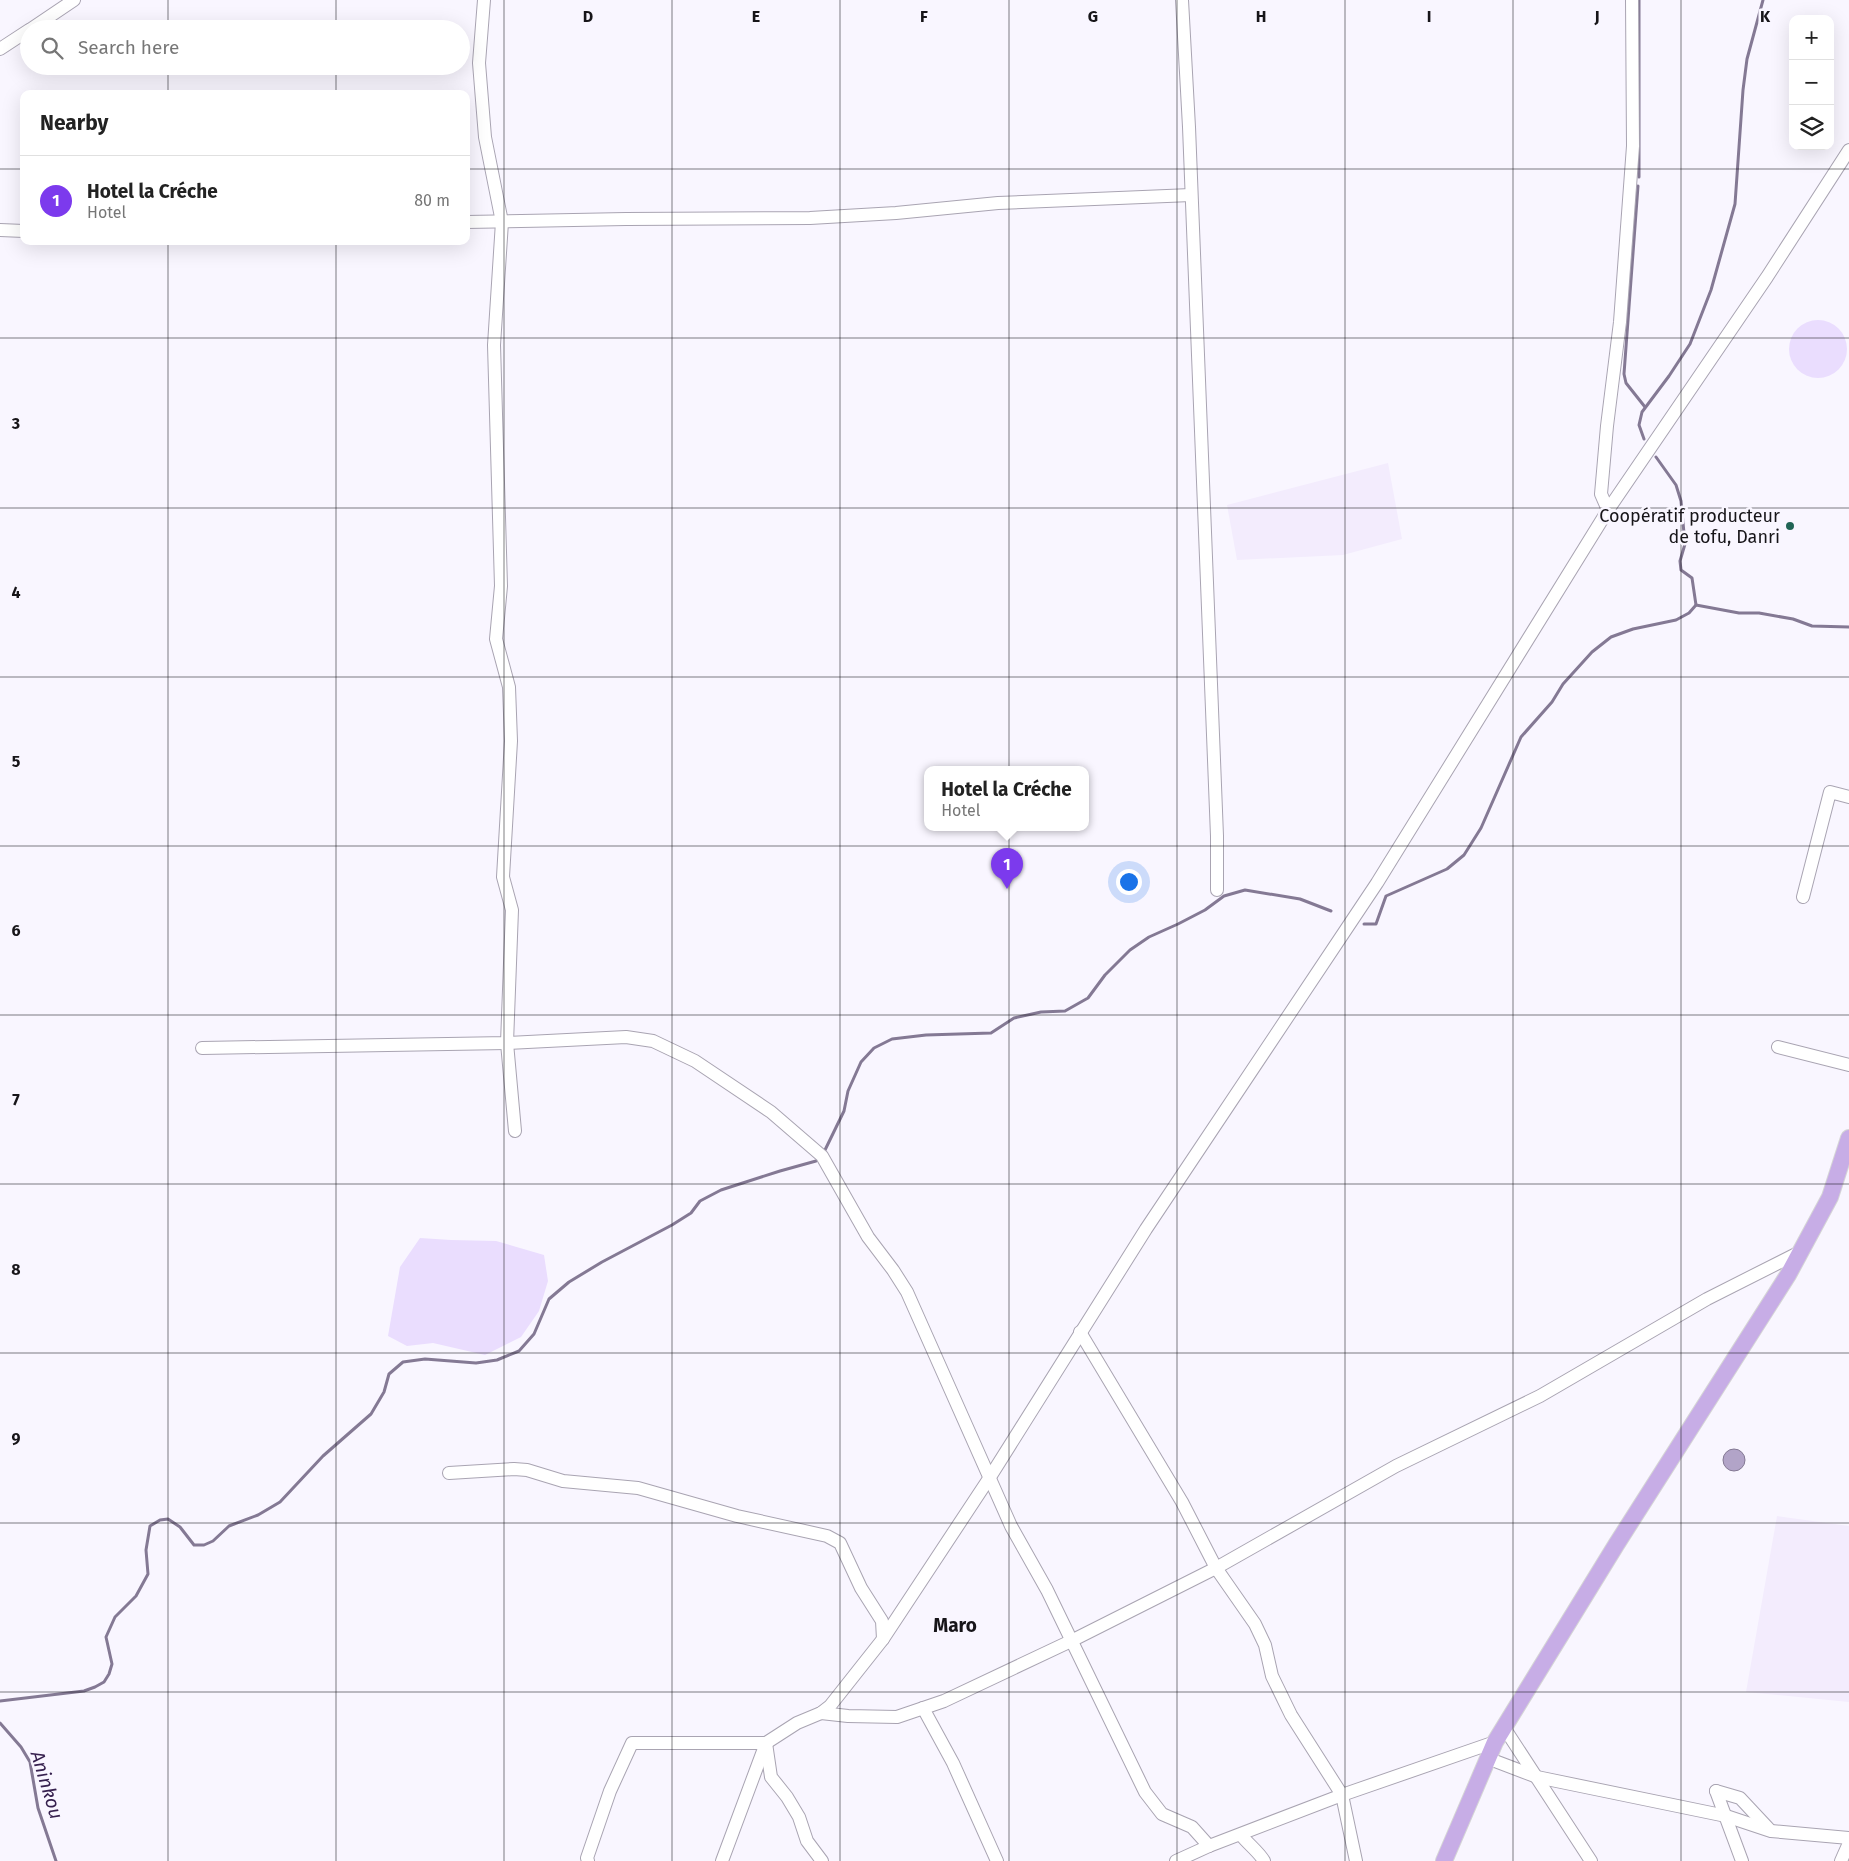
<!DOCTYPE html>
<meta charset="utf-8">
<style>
:root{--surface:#fff;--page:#f6f6f6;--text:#222;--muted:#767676;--line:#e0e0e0;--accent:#7c3aed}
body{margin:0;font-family:"Fira Sans",sans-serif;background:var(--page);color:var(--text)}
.controls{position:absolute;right:15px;top:15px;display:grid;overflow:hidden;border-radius:10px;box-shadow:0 5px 20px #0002}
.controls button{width:45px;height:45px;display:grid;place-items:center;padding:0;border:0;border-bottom:1px solid var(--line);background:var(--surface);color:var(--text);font:25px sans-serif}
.you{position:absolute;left:1128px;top:881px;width:18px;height:18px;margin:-12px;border:4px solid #fff;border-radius:50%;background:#1a73e8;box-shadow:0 0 0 8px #1a73e833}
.badge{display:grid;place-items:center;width:32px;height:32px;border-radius:50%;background:var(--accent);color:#fff;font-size:16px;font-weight:700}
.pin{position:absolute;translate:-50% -41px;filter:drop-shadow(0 1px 2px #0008)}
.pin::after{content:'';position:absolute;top:26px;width:18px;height:15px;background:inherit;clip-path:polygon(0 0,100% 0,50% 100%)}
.popup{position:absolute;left:924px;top:766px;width:165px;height:65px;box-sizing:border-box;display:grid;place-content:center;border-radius:10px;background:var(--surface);filter:drop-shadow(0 1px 4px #0005);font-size:16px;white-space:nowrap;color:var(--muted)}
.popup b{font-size:19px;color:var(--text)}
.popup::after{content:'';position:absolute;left:50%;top:100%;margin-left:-10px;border:10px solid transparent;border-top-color:var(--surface)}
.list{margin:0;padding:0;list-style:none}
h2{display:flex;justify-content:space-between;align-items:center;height:65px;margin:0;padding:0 20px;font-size:21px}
h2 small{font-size:16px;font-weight:400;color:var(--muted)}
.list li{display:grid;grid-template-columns:32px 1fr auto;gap:15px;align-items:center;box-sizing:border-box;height:90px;padding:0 20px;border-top:1px solid var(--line)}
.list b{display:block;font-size:19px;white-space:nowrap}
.list p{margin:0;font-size:16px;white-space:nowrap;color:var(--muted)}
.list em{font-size:16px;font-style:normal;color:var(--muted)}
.icon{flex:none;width:28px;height:28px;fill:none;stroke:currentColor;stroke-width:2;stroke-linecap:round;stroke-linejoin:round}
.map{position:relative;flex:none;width:1849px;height:1861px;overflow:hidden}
.search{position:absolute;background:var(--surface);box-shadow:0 5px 20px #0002;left:20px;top:20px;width:450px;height:55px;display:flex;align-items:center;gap:12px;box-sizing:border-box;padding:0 18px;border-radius:28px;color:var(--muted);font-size:19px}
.panel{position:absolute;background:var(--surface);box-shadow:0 5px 20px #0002;left:20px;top:90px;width:450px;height:155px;border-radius:10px}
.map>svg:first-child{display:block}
.built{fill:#f3ecfd}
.green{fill:#eaddfe}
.water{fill:#b2a4c8;stroke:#847994}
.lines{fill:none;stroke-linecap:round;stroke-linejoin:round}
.stream{stroke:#847994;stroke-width:3}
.minor-casing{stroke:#a9a4b2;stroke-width:14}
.major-casing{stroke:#d5d5d6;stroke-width:18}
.minor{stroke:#fff;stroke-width:12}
.major{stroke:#c7ade6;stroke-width:16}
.grid{fill:none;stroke:#171519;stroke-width:1;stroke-opacity:0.55}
.poi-dot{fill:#216455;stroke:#f9f6ff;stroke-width:2}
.labels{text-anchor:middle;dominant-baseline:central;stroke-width:5;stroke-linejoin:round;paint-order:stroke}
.poi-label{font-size:18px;fill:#171519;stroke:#f9f6ff;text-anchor:end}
.neighbourhood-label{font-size:19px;font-weight:bold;fill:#171519;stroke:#f9f6ff}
.water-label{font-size:19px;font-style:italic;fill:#36204e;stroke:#f9f6ff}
.grid-label{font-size:16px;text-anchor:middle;font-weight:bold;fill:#171519;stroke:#f9f6ff;stroke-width:5;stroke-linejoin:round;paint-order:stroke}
</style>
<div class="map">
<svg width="1849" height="1861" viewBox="0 0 1849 1861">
<rect width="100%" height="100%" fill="#f9f6ff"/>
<g class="built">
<polygon points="1388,463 1402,539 1343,555 1237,560 1227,505"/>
<polygon points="1777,1516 1849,1526 1849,1702 1746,1692"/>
</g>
<g class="green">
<circle cx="1818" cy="349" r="29"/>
<polygon points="420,1238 451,1240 496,1241 544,1255 548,1281 539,1311 521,1337 485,1355 433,1343 407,1346 388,1336 400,1267"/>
</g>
<circle class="water" cx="1734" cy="1460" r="11"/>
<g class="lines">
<g class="stream">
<polyline points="1639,177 1639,0"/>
<polyline points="1638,186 1624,374 1626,383 1645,407"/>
<polyline points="1644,439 1639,425 1642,412 1669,376 1690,344 1711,290 1735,204 1743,90 1747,59 1763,0"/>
<polyline points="1656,457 1676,485 1681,501 1685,544 1680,561 1681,570 1692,578 1696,605"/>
<polyline points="1364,924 1376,924 1386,896 1447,869 1464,855 1481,828 1521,737 1552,702 1563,684 1592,652 1611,637 1633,629 1676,620 1689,613 1696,605 1739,613 1759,613 1793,619 1812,626 1849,627"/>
<polyline points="825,1150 844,1111 848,1091 861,1062 874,1048 892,1039 926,1035 991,1033 1014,1018 1041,1012 1065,1011 1088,998 1105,975 1130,950 1149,937 1178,924 1205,910 1224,896 1245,890 1300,899 1331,911"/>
<polyline points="0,1701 84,1691 95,1687 104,1682 109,1674 112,1664 106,1637 115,1617 136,1596 148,1574 146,1550 150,1526 160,1520 168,1519 180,1527 194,1545 204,1545 213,1541 229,1526 258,1515 280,1502 323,1456 371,1414 384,1392 389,1374 403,1362 425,1359 476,1363 497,1360 519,1351 534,1334 549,1299 569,1282 602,1262 672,1225 691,1213 700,1201 721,1190 780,1171 816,1161"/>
<polyline points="0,1723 21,1747 30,1762 38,1808 56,1861"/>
</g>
<g class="minor-casing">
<g id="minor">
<polyline points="484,0 479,63 485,137 502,222 494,345 501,586 496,639 509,687 511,741 503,877 512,910 507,1043 515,1131"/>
<polyline points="1182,0 1189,127 1217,836 1217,890"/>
<polyline points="31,29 74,0"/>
<polyline points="0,49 29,30"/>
<polyline points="466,222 626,219 810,218 896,213 998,203 1191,195"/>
<polyline points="0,230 24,231"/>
<polyline points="1608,510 1601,494 1607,426 1620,322 1633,146 1632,0"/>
<polyline points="1803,897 1830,792 1849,797"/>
<polyline points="1778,1047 1849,1065"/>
<polyline points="202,1048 507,1043 626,1037 653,1041 695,1061 771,1112 822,1156 868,1237 893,1270 907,1292 1011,1526 1047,1590 1145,1792 1162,1814 1192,1827 1209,1846"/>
<polyline points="1080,1332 1182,1502 1216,1568 1255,1624 1265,1645 1272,1676 1291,1715 1342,1795 1356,1861"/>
<polyline points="449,1473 514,1469 527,1470 563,1481 638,1488 737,1516 827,1536 840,1543 861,1588 882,1621 883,1639"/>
<polyline points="923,1708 953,1763 997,1861"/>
<polyline points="821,1713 848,1716 897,1717 944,1701 1071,1641 1216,1568 1396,1466 1540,1396 1707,1299 1800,1252"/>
<polyline points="1505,1729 1591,1861"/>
<polyline points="1487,1758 1537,1777 1726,1816 1771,1831 1849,1838"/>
<polyline points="1716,1791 1742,1861"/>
<polyline points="1716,1791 1740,1798 1769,1829"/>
<path d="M1241,1835c7,9 18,17 23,26"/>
<polyline points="588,1861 587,1858 610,1791 632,1743 766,1743 771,1777 787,1797 799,1817 807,1841 822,1861"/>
<polyline points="722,1861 766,1743 797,1723 821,1713 830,1706 883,1639 990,1477 1146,1229 1377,883 1608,510 1767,277 1849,150"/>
<polyline points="1176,1861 1209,1846 1342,1795 1495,1742"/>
<polyline points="1841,1861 1849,1843"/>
</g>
</g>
<g class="major-casing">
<polyline id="major" points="1444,1861 1495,1742 1616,1545 1788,1275 1830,1197 1849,1138"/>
</g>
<use href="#minor" class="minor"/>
<use href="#major" class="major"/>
</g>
<path class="grid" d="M168,0v29M336,0v29M504,0v1861M672,0v1861M840,0v1861M1009,0v1861M1177,0v1861M1345,0v1861M1513,0v1861M1681,0v1861M168,66v28M336,66v28M0,169h24M466,169h1383M168,241v1620M336,241v1620M0,338h1849M0,508h1849M0,677h1849M0,846h1849M0,1015h1849M0,1184h1849M0,1353h1849M0,1523h1849M0,1692h1849"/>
<circle class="poi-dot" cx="1790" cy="526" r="5"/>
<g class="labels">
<g class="poi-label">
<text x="1780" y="516">Coopératif producteur<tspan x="1780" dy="21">de tofu, Danri</tspan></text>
</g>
<g class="neighbourhood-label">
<text x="955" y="1625">Maro</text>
</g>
<g class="water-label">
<text transform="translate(47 1785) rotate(73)">Aninkou</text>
</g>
</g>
<g class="grid-label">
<text x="588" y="22">D</text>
<text x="756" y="22">E</text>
<text x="924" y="22">F</text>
<text x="1093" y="22">G</text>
<text x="1261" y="22">H</text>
<text x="1429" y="22">I</text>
<text x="1597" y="22">J</text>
<text x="1765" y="22">K</text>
<text x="16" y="429">3</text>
<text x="16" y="598">4</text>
<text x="16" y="767">5</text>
<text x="16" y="936">6</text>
<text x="16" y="1105">7</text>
<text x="16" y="1275">8</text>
<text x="16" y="1444">9</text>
</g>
</svg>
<div class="controls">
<button>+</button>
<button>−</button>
<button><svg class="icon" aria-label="layers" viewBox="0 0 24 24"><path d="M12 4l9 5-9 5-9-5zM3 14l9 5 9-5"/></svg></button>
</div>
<div class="you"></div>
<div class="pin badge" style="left:1007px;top:889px">1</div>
<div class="popup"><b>Hotel la Créche</b>Hotel</div>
<div class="search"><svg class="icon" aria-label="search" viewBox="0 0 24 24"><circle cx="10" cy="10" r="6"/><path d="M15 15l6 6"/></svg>Search here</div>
<section class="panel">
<h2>Nearby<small></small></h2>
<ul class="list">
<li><span class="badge">1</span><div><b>Hotel la Créche</b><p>Hotel</p></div><em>80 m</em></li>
</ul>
</section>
</div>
